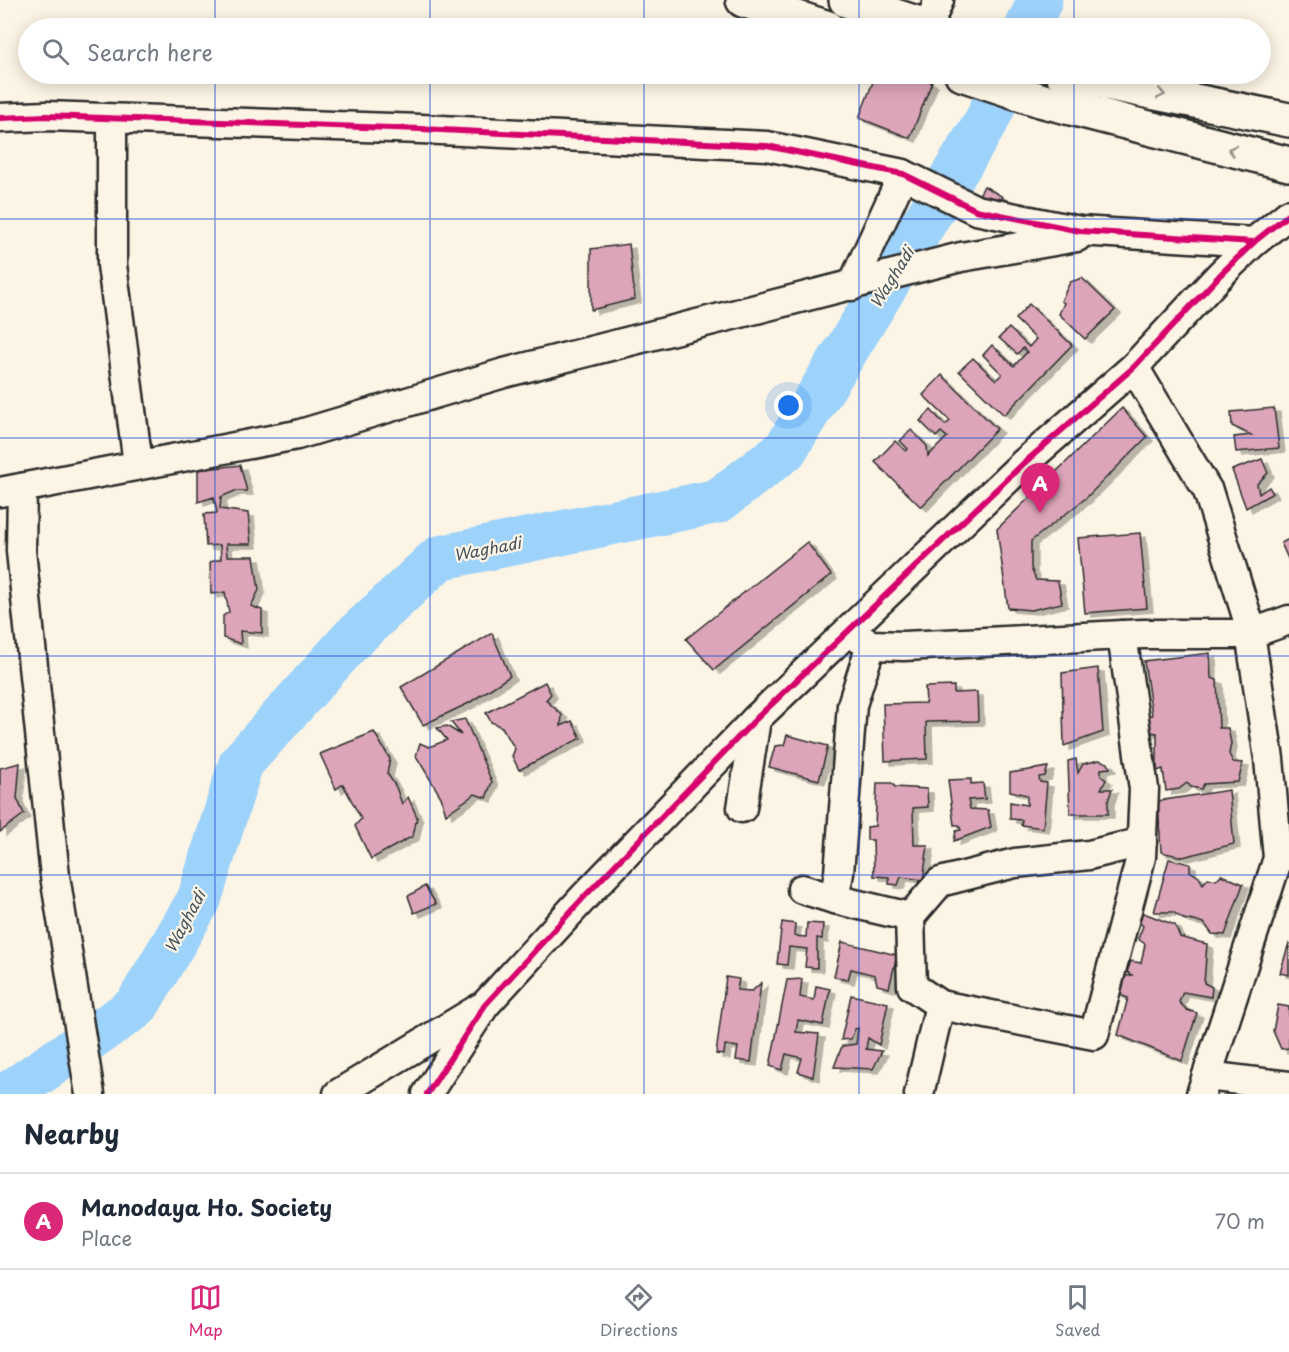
<!DOCTYPE html>
<style>
:root{--surface:#fff;--page:#f2f2f3;--text:#1f2937;--muted:#747a83;--line:#e0e1e3;--accent:#db2777}
body{margin:0;font-family:"Playpen Sans",sans-serif;background:var(--page);color:var(--text)}
.you{position:absolute;left:789px;top:406px;width:21px;height:21px;margin:-15px;border:4px solid #fff;border-radius:50%;background:#1a73e8;box-shadow:0 0 0 9px #1a73e833}
.badge{display:grid;place-items:center;width:39px;height:39px;border-radius:50%;background:var(--accent);color:#fff;font-size:20px;font-weight:700}
.pin{position:absolute;translate:-50% -50px;filter:drop-shadow(0 2px 3px #0008)}
.pin::after{content:'';position:absolute;top:32px;width:21px;height:18px;background:inherit;clip-path:polygon(0 0,100% 0,50% 100%)}
.list{margin:0;padding:0;list-style:none}
h2{display:flex;justify-content:space-between;align-items:center;height:78px;margin:0;padding:0 24px;font-size:26px}
h2 small{font-size:20px;font-weight:400;color:var(--muted)}
.list li{display:grid;grid-template-columns:39px 1fr auto;gap:18px;align-items:center;box-sizing:border-box;height:96px;padding:0 24px;border-top:2px solid var(--line)}
.list b{display:block;font-size:22px;white-space:nowrap}
.list p{margin:0;font-size:20px;white-space:nowrap;color:var(--muted)}
.list em{font-size:20px;font-style:normal;color:var(--muted)}
.icon{flex:none;width:33px;height:33px;fill:none;stroke:currentColor;stroke-width:2;stroke-linecap:round;stroke-linejoin:round}
.map{position:relative;flex:none;width:1289px;height:1094px;overflow:hidden}
.search{position:absolute;background:var(--surface);box-shadow:0 3px 15px #0003;left:18px;right:18px;top:18px;height:66px;display:flex;align-items:center;gap:15px;box-sizing:border-box;padding:0 21px;border-radius:33px;color:var(--muted);font-size:22px}
.sheet{height:174px;background:var(--surface)}
nav{display:flex;justify-content:space-around;align-items:center;box-sizing:border-box;height:84px;border-top:2px solid var(--line);background:var(--surface);font-size:16px;color:var(--muted)}
nav a{display:grid;justify-items:center;gap:3px}
nav .on{color:var(--accent)}
.map>svg:first-child{display:block}
.lines{fill:none;stroke-linecap:round;stroke-linejoin:round}
.river{stroke:#9dd2fb;stroke-width:45}
.building{fill:#dca5b9;stroke:#2b2b2b;stroke-width:1.5;filter:url(#shadow)}
.minor-casing{stroke:#2b2b2b;stroke-width:33}
.major-casing{stroke:#2b2b2b;stroke-width:38}
.minor{stroke:#fcf5e5;stroke-width:28}
.major{stroke:#fcf5e5;stroke-width:33}
.cycleway-casing{stroke:#fcf5e5;stroke-width:10}
.cycleway{stroke:#d6006c;stroke-width:6}
.oneway{stroke:#949088}
.grid{fill:none;stroke:#1d4ed8;stroke-width:1.5;stroke-opacity:0.55}
.labels{text-anchor:middle;dominant-baseline:central;stroke-width:4.5;stroke-linejoin:round;paint-order:stroke}
.water-label{font-size:16px;font-style:italic;fill:#48555f;stroke:#fcf5e5}
</style>
<div class="map">
<svg width="1289" height="1094" viewBox="0 0 1289 1094">
<defs>
<filter id="shadow"><feDropShadow dx="6" dy="4" stdDeviation="0" flood-color="#0004"/></filter>
</defs>
<rect width="100%" height="100%" fill="#fcf5e5"/>
<filter id="ink" filterUnits="userSpaceOnUse"><feTurbulence type="fractalNoise" baseFrequency=".0167" numOctaves="2"/><feDisplacementMap in="SourceGraphic" scale="12" xChannelSelector="R" yChannelSelector="G"/><feConvolveMatrix kernelMatrix="1 2 1 2 8 2 1 2 1" color-interpolation-filters="sRGB"/></filter>
<g filter="url(#ink)">
<g class="lines">
<g class="river">
<polyline points="1027,28 1040,0"/>
<polyline points="8,1094 136,1007 199,900 241,763 353,638 439,558 718,501 785,450 987,120 1008,74"/>
</g>
</g>
<g class="building">
<polygon points="876,74 909,74 932,82 910,138 859,118"/>
<polygon points="984,186 1003,197 999,208 978,197"/>
<polygon points="629,244 635,299 591,310 591,249"/>
<polygon points="1082,278 1115,310 1085,339 1059,314 1064,303 1061,301 1070,282"/>
<polygon points="1029,304 1072,345 1004,415 959,371 973,358 996,380 1002,374 983,355 992,345 1014,366 1027,352 1023,348 1017,354 999,338 1009,328 1029,347 1036,339 1015,319"/>
<polygon points="942,375 997,429 921,507 875,462 895,441 906,451 908,449 900,441 911,430 927,446 928,456 947,437 941,432 936,437 920,421 931,410 945,425 950,421 923,395"/>
<polygon points="1122,408 1147,437 1086,498 1031,541 1031,568 1036,580 1058,581 1062,603 1031,610 1008,608 997,529"/>
<polygon points="1274,408 1279,448 1236,452 1234,437 1251,435 1232,426 1231,412"/>
<polygon points="1262,459 1268,473 1257,484 1259,494 1269,487 1273,493 1246,508 1232,470"/>
<polygon points="240,465 247,491 235,491 221,497 220,509 248,513 251,544 226,544 227,556 254,556 259,590 251,606 262,610 262,633 240,631 241,644 223,638 223,616 229,612 225,592 211,594 210,562 221,559 220,545 206,546 204,514 217,513 214,497 198,502 198,470"/>
<polygon points="1140,533 1147,608 1085,613 1078,538"/>
<polygon points="1289,539 1289,561 1281,543"/>
<polygon points="807,542 831,575 714,670 686,639"/>
<polygon points="492,633 510,676 469,703 423,725 401,687"/>
<polygon points="1210,653 1211,678 1217,680 1219,728 1228,728 1231,743 1229,754 1233,762 1243,763 1238,782 1204,784 1201,789 1191,787 1187,783 1179,789 1166,791 1163,769 1157,771 1157,733 1141,731 1139,718 1152,715 1144,661"/>
<polygon points="1098,668 1103,732 1064,746 1062,673"/>
<polygon points="545,682 551,694 546,700 562,715 561,726 572,721 581,738 519,770 512,756 515,749 502,727 491,722 486,713"/>
<polygon points="954,686 954,693 977,692 978,721 926,722 927,759 885,761 883,704 926,703 925,687"/>
<polygon points="465,719 492,782 486,798 475,794 446,814 441,797 416,756 420,743 429,747 447,740 437,728 447,726 461,735 451,722"/>
<polygon points="374,732 390,759 387,773 396,787 402,804 408,797 417,817 413,836 371,859 355,826 361,819 343,784 336,789 320,754"/>
<polygon points="787,735 828,746 819,780 769,767 775,746 784,745"/>
<polygon points="1076,759 1078,773 1083,764 1099,760 1108,763 1110,768 1101,769 1101,776 1106,780 1101,789 1112,789 1108,801 1108,814 1070,814 1068,761"/>
<polygon points="20,763 17,798 24,814 0,832 0,768"/>
<polygon points="1048,767 1045,776 1039,777 1040,782 1047,783 1043,828 1021,825 1022,820 1010,819 1010,802 1027,805 1027,795 1010,791 1010,773"/>
<polygon points="971,779 971,784 983,783 985,799 968,800 970,809 988,810 991,827 954,841 956,831 961,830 959,825 954,825 948,780"/>
<polygon points="877,783 892,783 895,787 927,789 928,807 913,808 914,845 928,845 923,880 901,877 898,885 889,884 889,877 874,876 873,840 867,840 867,827 875,826"/>
<polygon points="1229,790 1234,844 1183,857 1161,852 1158,801"/>
<polygon points="1169,859 1190,864 1190,871 1199,877 1203,884 1208,878 1216,880 1221,875 1243,884 1225,935 1212,934 1204,923 1183,919 1173,912 1154,912"/>
<polygon points="425,886 436,904 414,913 408,896"/>
<polygon points="1141,912 1175,925 1180,937 1207,944 1204,983 1212,987 1211,997 1183,992 1179,1002 1187,1010 1197,1013 1182,1061 1118,1035 1128,998 1117,994 1119,977 1132,975 1127,972 1131,961 1141,963 1145,944 1138,939 1143,926 1138,921"/>
<polygon points="782,922 795,924 794,936 806,937 807,923 823,924 822,939 817,938 817,968 805,967 807,949 789,947 787,965 777,964"/>
<polygon points="842,942 897,955 889,988 877,985 875,975 851,969 848,980 834,977"/>
<polygon points="1289,943 1289,975 1280,973"/>
<polygon points="726,977 739,979 737,990 752,991 761,983 751,1062 736,1060 738,1047 725,1045 724,1055 716,1054"/>
<polygon points="802,979 800,997 814,1000 816,986 830,989 823,1025 798,1020 796,1032 819,1034 813,1077 798,1072 802,1058 786,1054 782,1070 770,1066 787,980"/>
<polygon points="851,995 888,1003 879,1045 868,1038 866,1049 882,1051 873,1069 834,1067 842,1046 856,1044 858,1028 855,1029 851,1039 841,1040"/>
<polygon points="1278,1005 1289,1007 1289,1048 1281,1049 1273,1031"/>
</g>
<g class="lines">
<g class="minor-casing">
<g id="minor">
<polyline points="928,27 939,0"/>
<polyline points="0,118 46,116 421,129 767,146 903,174 976,210 1080,231 1254,242"/>
<polyline points="112,119 112,265 138,464"/>
<polyline points="852,286 903,174"/>
<polyline points="1134,367 1208,491 1248,620 1269,759 1278,858 1201,1094"/>
<polyline points="22,488 21,551 55,876 90,1094"/>
<polyline points="0,492 297,435 504,373 961,257 1077,237"/>
<polyline points="855,636 871,645 904,646 1143,634 1250,634 1289,620"/>
<polyline points="871,645 852,705 839,873 834,899 910,917 940,882 1015,863 1089,855 1142,842"/>
<polyline points="742,808 756,719"/>
<polyline points="802,889 834,899"/>
<polyline points="910,917 912,986 940,1005 1094,1035 1141,857 1144,789 1122,635"/>
<polyline points="1207,1076 1289,1086"/>
<polyline points="338,1094 480,1008"/>
<polyline points="427,1094 485,1005 585,896 756,719 1023,464 1134,367 1221,274 1254,242 1289,214"/>
<polyline points="919,1094 940,1005"/>
</g>
</g>
<g class="major-casing">
<g id="major">
<polyline points="743,0 828,28"/>
<polyline points="846,0 932,28"/>
<polyline points="962,74 1040,100 1289,164"/>
<polyline points="1062,74 1289,120"/>
</g>
</g>
<use href="#minor" class="minor"/>
<use href="#major" class="major"/>
<g class="cycleway-casing">
<g id="cycleway">
<polyline points="0,118 46,116 421,129 767,146 903,174 976,210 1080,231 1254,242"/>
<polyline points="427,1094 485,1005 585,896 756,719 1023,464 1134,367 1221,274 1254,242 1289,214"/>
</g>
</g>
<use href="#cycleway" class="cycleway"/>
</g>
<defs><path id="oneway-chevron" d="M-2-3.5L2.5 0L-2 3.5" fill="none" stroke-width="1.6" stroke-linecap="round" stroke-linejoin="round" transform="scale(1.5)"/></defs>
<g class="oneway">
<use href="#oneway-chevron" transform="translate(1161 94) rotate(12)"/>
<use href="#oneway-chevron" transform="translate(1232 150) rotate(-165)"/>
</g>
</g>
<path class="grid" d="M215,0v28M430,0v28M644,0v28M859,0v28M1074,0v28M215,74v1020M430,74v1020M644,74v1020M859,74v1020M1074,74v1020M0,219h1289M0,438h1289M0,656h1289M0,875h1289"/>
<g class="labels">
<g class="water-label">
<text transform="translate(891 277) rotate(-58)">Waghadi</text>
<text transform="translate(487 548) rotate(-11)">Waghadi</text>
<text transform="translate(184 921) rotate(-62)">Waghadi</text>
</g>
</g>
</svg>
<div class="you"></div>
<div class="pin badge" style="left:1040px;top:513px">A</div>
<div class="search"><svg class="icon" aria-label="search" viewBox="0 0 24 24"><circle cx="10" cy="10" r="6"/><path d="M15 15l6 6"/></svg>Search here</div>
</div>
<section class="sheet">
<h2>Nearby<small></small></h2>
<ul class="list">
<li><span class="badge">A</span><div><b>Manodaya Ho. Society</b><p>Place</p></div><em>70 m</em></li>
</ul>
</section>
<nav>
<a class="on"><svg class="icon" aria-label="map" viewBox="0 0 24 24"><path d="M3 6l6-2 6 2 6-2v14l-6 2-6-2-6 2zM9 4v14M15 6v14"/></svg>Map</a>
<a><svg class="icon" aria-label="directions" viewBox="0 0 24 24"><path d="M12 3l9 9-9 9-9-9zM9 14v-3h6M13 9l2 2-2 2"/></svg>Directions</a>
<a><svg class="icon" aria-label="saved" viewBox="0 0 24 24"><path d="M7 4h10v16l-5-4-5 4z"/></svg>Saved</a>
</nav>
